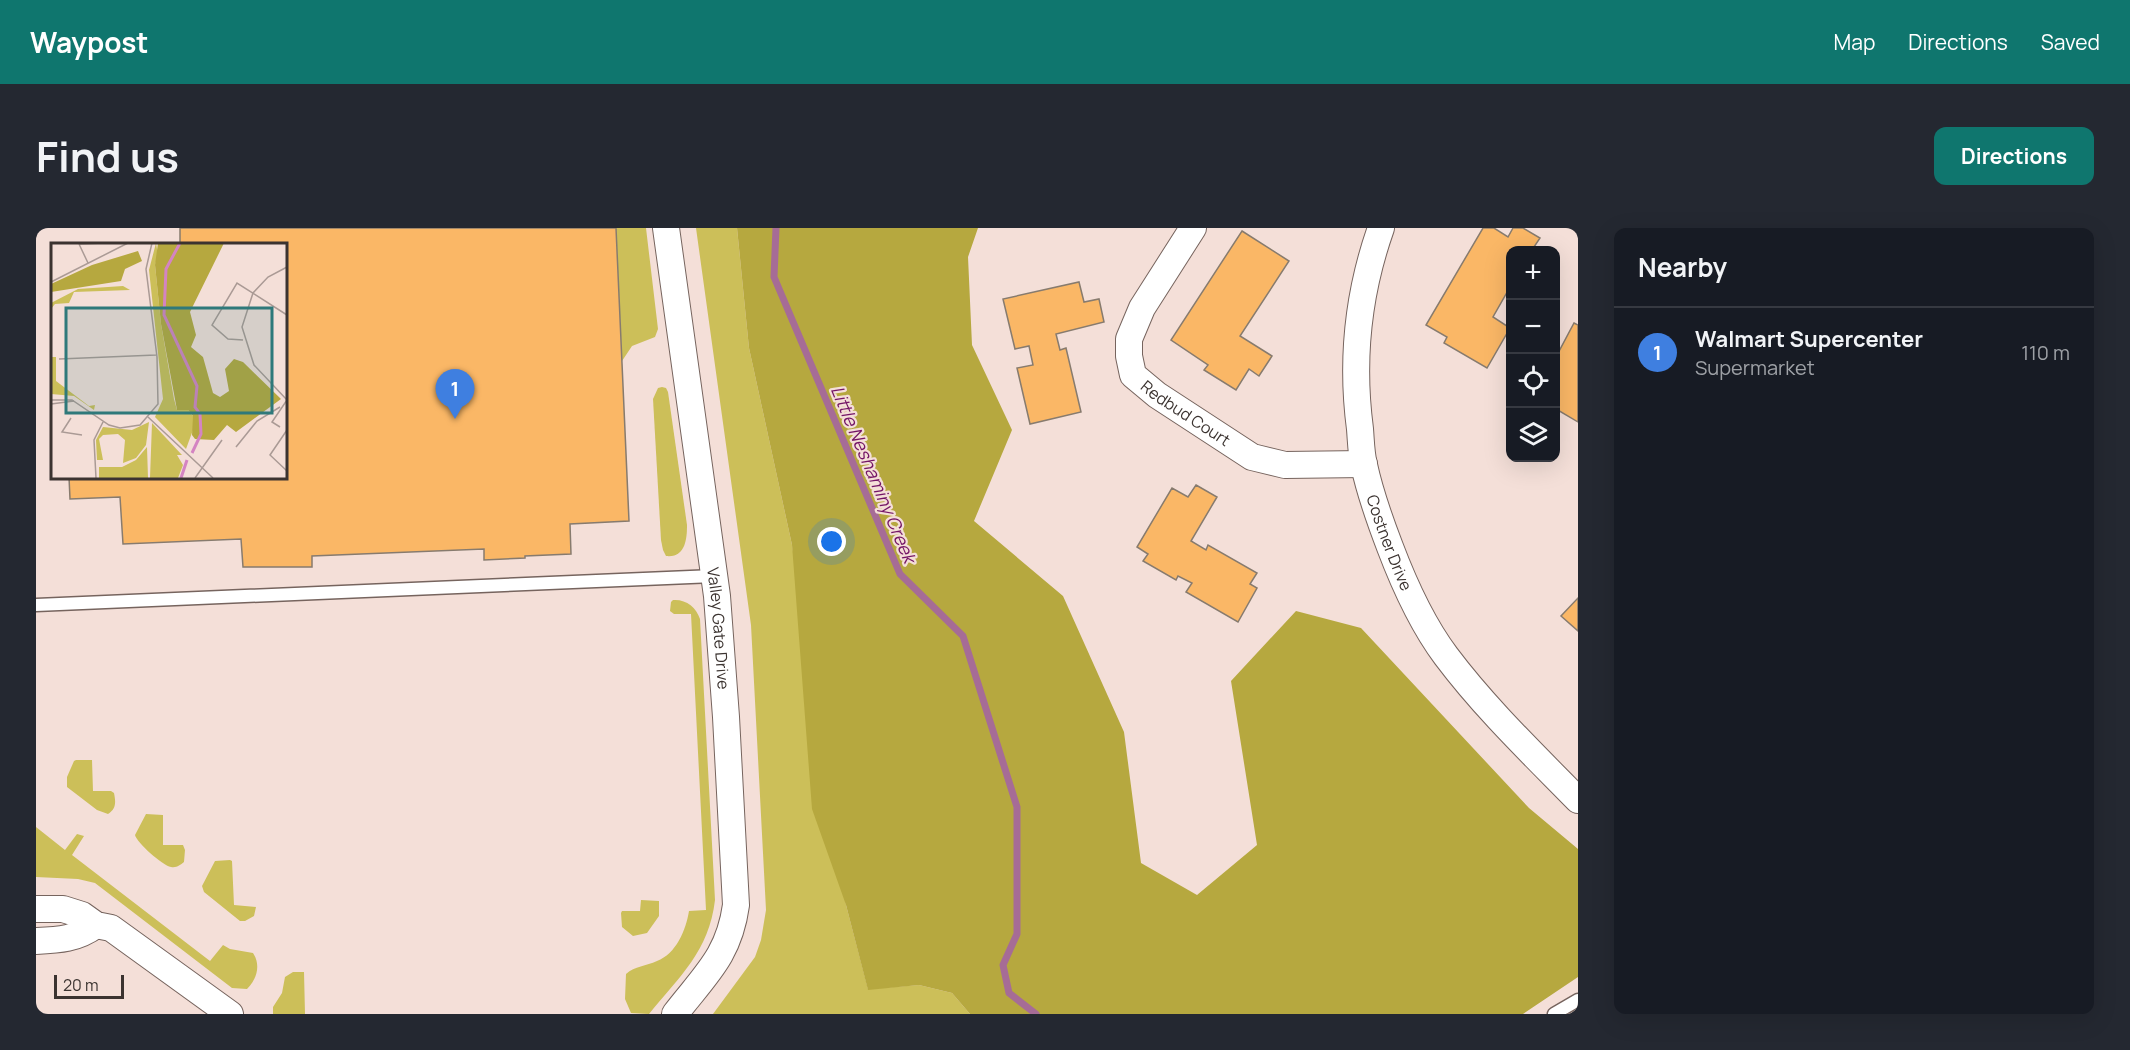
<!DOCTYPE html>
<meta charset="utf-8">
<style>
:root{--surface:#171b24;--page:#242831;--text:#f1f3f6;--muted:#9ea1a6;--line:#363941;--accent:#0f766e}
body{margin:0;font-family:Manrope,sans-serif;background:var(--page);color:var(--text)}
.controls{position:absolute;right:18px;top:18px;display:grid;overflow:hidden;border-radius:12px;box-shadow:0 6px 24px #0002}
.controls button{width:54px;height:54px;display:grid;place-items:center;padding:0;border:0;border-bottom:2px solid var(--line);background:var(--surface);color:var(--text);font:30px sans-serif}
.scale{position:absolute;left:18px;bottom:15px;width:70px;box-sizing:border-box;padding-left:6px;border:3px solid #3b3330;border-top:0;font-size:16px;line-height:21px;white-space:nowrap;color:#3b3330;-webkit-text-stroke:4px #f4dfd8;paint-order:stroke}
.you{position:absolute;left:796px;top:314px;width:21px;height:21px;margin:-15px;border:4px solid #fff;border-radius:50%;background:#1a73e8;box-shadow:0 0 0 9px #1a73e833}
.badge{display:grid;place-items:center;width:39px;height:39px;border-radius:50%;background:var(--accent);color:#fff;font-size:20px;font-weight:700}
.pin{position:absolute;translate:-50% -50px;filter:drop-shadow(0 2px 3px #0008)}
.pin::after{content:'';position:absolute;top:32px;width:21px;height:18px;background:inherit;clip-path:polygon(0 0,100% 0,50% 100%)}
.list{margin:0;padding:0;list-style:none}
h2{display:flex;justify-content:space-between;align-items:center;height:78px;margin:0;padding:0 24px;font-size:26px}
h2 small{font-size:20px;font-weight:400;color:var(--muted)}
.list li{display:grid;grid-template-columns:39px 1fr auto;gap:18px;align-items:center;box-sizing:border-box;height:90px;padding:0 24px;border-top:2px solid var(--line)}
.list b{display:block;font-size:22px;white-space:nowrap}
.list p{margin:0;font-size:20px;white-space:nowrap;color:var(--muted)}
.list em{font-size:20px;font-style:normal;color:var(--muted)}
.icon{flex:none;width:33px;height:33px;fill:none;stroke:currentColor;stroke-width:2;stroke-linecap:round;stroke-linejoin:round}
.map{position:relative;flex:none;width:1542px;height:786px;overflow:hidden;border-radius:12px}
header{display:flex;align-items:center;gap:36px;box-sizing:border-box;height:84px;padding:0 30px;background:var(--accent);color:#fff}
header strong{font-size:28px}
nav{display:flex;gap:33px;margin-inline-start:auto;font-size:21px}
.intro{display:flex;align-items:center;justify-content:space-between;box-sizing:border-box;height:144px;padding:0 36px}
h1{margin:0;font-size:42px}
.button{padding:15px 27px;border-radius:12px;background:var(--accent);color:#fff;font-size:21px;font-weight:700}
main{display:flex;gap:36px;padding:0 36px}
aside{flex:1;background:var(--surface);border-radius:12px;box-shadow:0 6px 24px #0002}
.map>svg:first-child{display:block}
.green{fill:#ccbf59}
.forest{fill:#b6a83f}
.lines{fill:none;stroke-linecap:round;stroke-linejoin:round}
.stream{stroke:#a66c96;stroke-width:7}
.building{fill:#fab766;stroke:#877b6e;stroke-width:1.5}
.lane-casing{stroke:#76645e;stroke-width:15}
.street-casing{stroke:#76645e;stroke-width:28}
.lane{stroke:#fff;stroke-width:12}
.street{stroke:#fff;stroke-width:26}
.labels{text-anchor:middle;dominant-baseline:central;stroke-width:4.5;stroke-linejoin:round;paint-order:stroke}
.street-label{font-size:16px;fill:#3b3330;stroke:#f4dfd8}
.water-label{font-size:18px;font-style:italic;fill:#741566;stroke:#f4dfd8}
.inset-river{fill:none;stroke:#d484c2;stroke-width:3}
.inset-road{fill:none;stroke:#aa9a95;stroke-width:1.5}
.view{fill:#2f797a;fill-opacity:0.15;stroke:#2f797a;stroke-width:3}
.inset-edge{fill:none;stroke:#3b3330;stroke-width:3}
</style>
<header>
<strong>Waypost</strong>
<nav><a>Map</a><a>Directions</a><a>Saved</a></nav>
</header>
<div class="intro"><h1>Find us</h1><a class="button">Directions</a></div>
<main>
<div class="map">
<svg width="1542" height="786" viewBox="0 0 1542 786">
<rect width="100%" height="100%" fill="#f4dfd8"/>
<g class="green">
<polygon points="580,0 610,0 622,101 619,109 596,118 586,133"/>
<polygon points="660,0 701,0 713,120 756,317 810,677 832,761 883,757 916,765 934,786 677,786 719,729 725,712 730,682 715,397"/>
<path d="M626,159l4,1 2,4 19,133c0,15 -2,33 -21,31l-3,-6 -2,-10 -8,-141 5,-11z"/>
<path d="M637,372c13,-1 23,7 27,19l15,281c-6,51 -35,76 -66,114l-18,-1 -6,-14 1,-25c9,-8 20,-8 31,-13 19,-7 29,-31 32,-50l17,-1 -15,-296h-17l-4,-3 1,-9z"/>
<path d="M40,532h16l1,31h18l3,2c2,10 2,16 -6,21l-11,-4 -30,-23v-10l7,-16z"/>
<path d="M110,586l17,1v30h20l2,5 -1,12c-4,3 -7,6 -13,5 -9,-2 -34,-24 -36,-32z"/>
<path d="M0,599l29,23 12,-16 7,2 -12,19 138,106 13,-16 7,4 23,4c8,12 4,26 -6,36l-15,-1 -137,-105 -17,-4 -42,-2z"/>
<polygon points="194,632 196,633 198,677 220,679 218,688 209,693 204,693 168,664 166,658 179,633"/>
<polygon points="605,672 623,673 623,688 611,705 597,708 586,699 585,685 586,683 604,683"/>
<polygon points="257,744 268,744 269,786 237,786 237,779 246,765 249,749"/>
</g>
<polygon class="forest" points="701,0 942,0 932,29 936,117 976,202 938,293 1027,368 1088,504 1105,635 1161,667 1221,617 1195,453 1260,383 1325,400 1493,580 1542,621 1542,749 1487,786 934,786 916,765 883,757 832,762 810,677 776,581 756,317 713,120"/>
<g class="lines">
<polyline class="stream" points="740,0 738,49 864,346 927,408 981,579 981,706 967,737 973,765 1000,786"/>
</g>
<g class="building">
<polygon points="144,0 580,0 593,293 534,296 535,326 489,328 489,330 448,332 448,321 276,328 276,339 207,339 205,311 87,316 84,269 34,271 33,249 249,249 249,16 144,16"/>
<polygon points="1447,0 1458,0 1472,9 1477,0 1487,0 1504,10 1496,22 1474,22 1474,59 1457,89 1474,100 1451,140 1408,115 1411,109 1390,97"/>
<polygon points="1206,3 1253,33 1204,108 1236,128 1223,148 1213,141 1200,162 1168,142 1172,137 1135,112"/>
<polygon points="1043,54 1048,74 1063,71 1068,94 1020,106 1024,122 1030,120 1045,184 994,196 981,140 997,137 993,118 979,121 967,71"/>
<polygon points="1538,95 1542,97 1542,194 1520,181 1520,129"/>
<polygon points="1160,257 1181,269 1155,313 1170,322 1172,317 1221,345 1214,356 1221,360 1202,394 1150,364 1156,355 1142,348 1140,352 1107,333 1112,326 1101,319 1136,260 1152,269"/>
<polygon points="1542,370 1542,403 1525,388"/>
</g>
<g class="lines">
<g class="lane-casing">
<g id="lane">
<polyline points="0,377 678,348"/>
<polyline points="1518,786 1542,772"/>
</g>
</g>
<g class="street-casing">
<g id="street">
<path id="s1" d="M630,0l51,368 9,121 10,188c-7,51 -31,70 -61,109"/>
<path id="s2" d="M1157,0l-51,80 -13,31v17l4,19 24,20 95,62 33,8 79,-1"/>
<path id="s3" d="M1345,0c-23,65 -30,133 -21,201 1,12 1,24 4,36 6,28 16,56 26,82 14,37 32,77 56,109 39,52 87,98 132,144"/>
<polyline points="0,681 27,681 46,687 60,697 75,700 194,786"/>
<path d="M0,713c23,-1 41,-2 60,-16"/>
</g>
</g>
<use href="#lane" class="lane"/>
<use href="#street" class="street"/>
</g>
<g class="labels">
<g class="street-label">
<text stroke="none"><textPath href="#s2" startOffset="230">Redbud Court</textPath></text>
<text stroke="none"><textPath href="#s3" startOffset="322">Costner Drive</textPath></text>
<text stroke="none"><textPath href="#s1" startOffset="404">Valley Gate Drive</textPath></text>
</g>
<g class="water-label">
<text transform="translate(838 246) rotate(67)">Little Neshaminy Creek</text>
</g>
</g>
<g transform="translate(15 15)">
<rect width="236" height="236" fill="#f4dfd8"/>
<path d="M105,0l2,12 -3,10 6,59 13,75 3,11h11l5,6v14l-7,19 -31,-32 8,-18 -14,-129zM72,43l7,4 -56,2 -5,11 -14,1 -4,5v-6l27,-14zM0,114h5v24l33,25 6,-1 -1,5 -20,-14 -23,-2zM98,179l-3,23 -10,13 -13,5 2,-23 -7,-6 -15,1 -4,4 4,21h-6l-1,-20 7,-13 29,3zM101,180l30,32h-5l6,10 -5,13h-28zM96,204l1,31h-49v-11h23l14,-7z" fill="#ccbf59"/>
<path d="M107,0h66l-34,69 6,23 -5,12 12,10 10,36 7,4 9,-6 -4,-22 9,-10 9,3 38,37 -45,33 -9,-7 -13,15 -19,-1 -3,-4 1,-19 -5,-6h-11l-16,-86 -6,-59zM87,8l4,10 -17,8 -4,12 -70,11v-8l41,-19z" fill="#b6a83f"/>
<path class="inset-river" d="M129,0l-14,26 -2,46 33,71 -2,21 5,7 1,20 -9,19M130,235l6,-18"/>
<path class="inset-road" d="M28,1l25,-1M28,1l9,19M236,24l-19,10 -15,16 -11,34 12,38 33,35M0,39l77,-39M192,97l-15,-1 -16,-14 25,-42 50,32M8,116l97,-4M0,157h21l37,25 11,3 20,-3 18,-21 -1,-47 -11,-88 6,-26M0,161l23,-3M97,174l65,61M20,175l-9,14 20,3M229,184l-8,-5 15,-22M236,187l-17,25 17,16M185,204l21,-26 23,-14M45,235l-2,-38 9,-18M144,235l27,-38"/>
<path class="view" d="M15,65h206v105h-206z"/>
<rect width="236" height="236" class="inset-edge"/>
</g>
</svg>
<div class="controls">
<button>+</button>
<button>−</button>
<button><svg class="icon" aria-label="locate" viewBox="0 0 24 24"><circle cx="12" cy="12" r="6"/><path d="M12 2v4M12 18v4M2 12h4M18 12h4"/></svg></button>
<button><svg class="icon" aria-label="layers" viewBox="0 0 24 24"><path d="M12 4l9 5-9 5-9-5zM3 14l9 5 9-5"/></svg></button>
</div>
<div class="scale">20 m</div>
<div class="you"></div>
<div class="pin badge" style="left:419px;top:191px;background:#3f7fe0">1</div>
</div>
<aside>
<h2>Nearby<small></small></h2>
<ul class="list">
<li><span class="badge" style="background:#3f7fe0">1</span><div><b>Walmart Supercenter</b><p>Supermarket</p></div><em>110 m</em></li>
</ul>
</aside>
</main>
